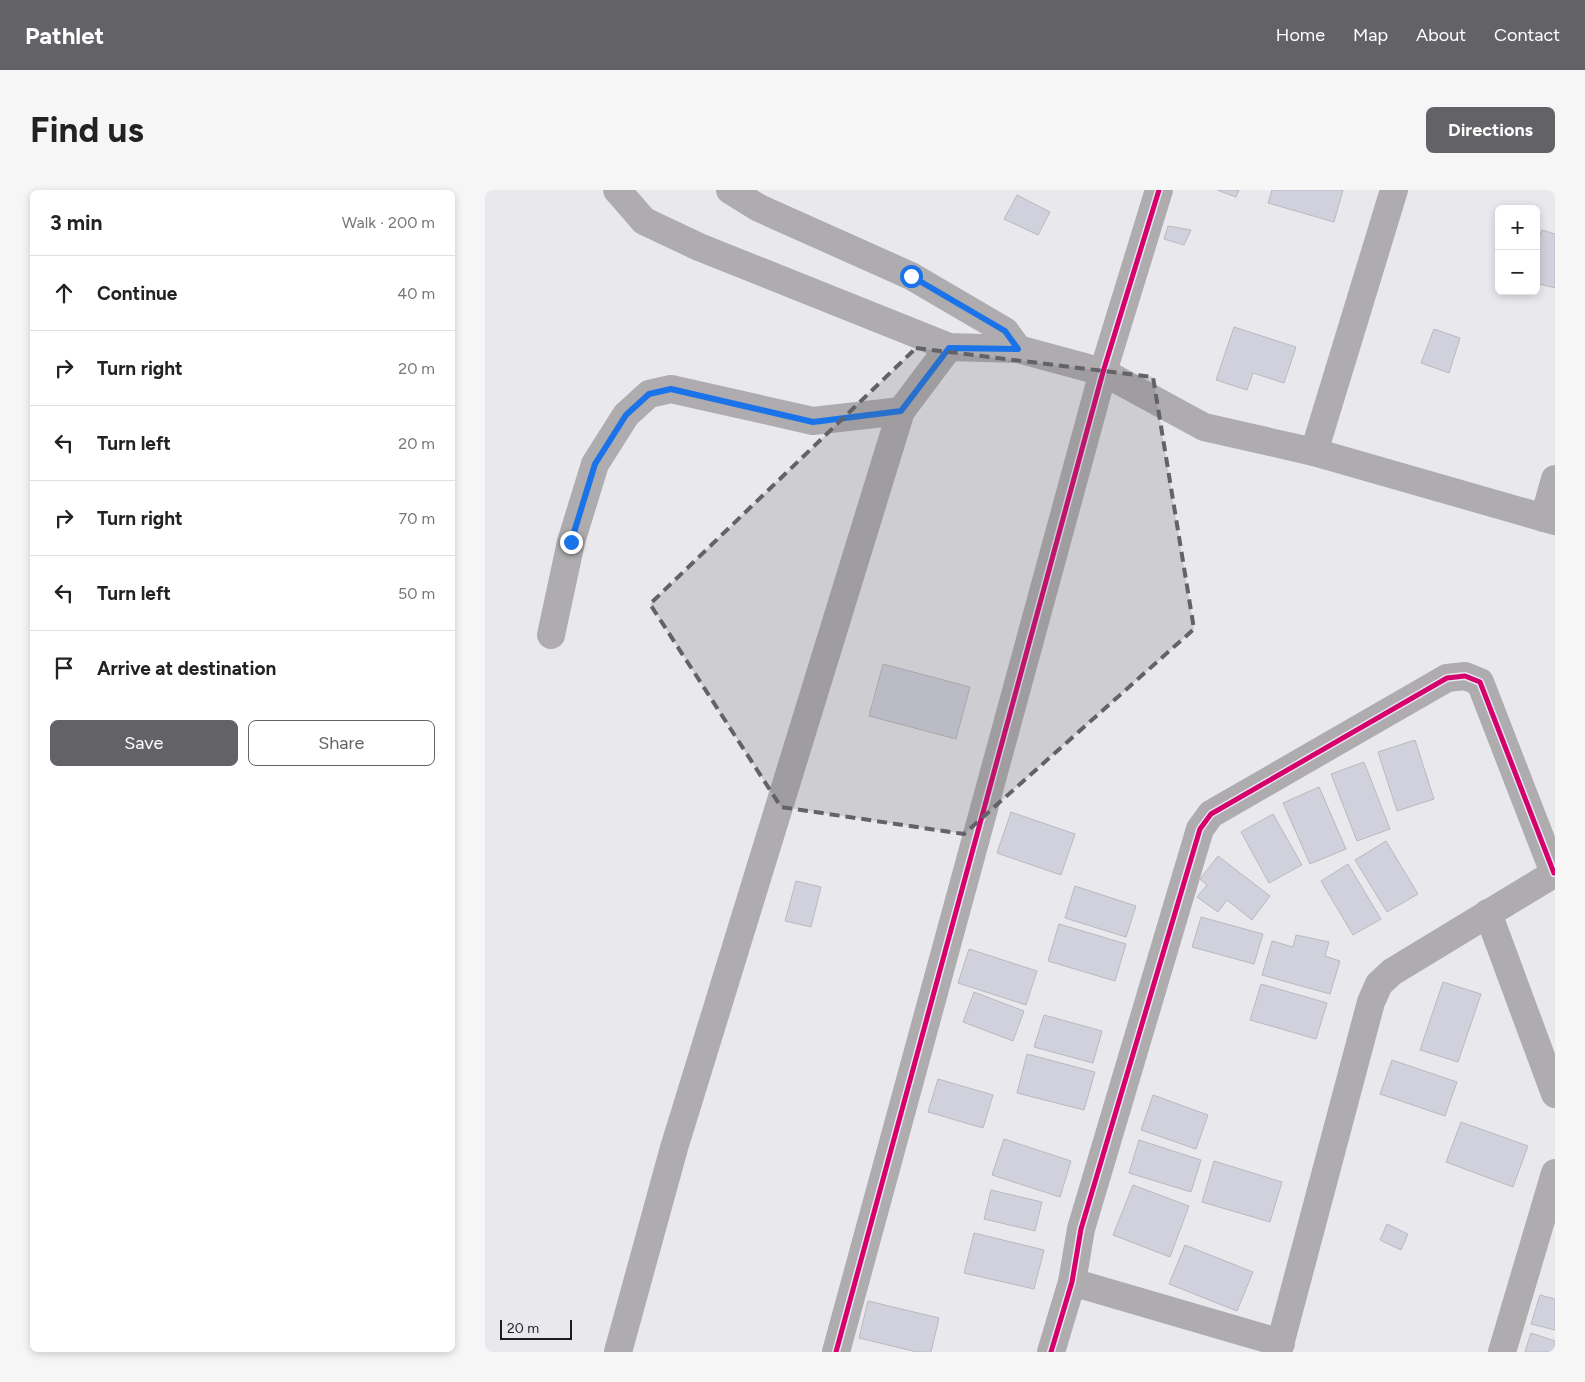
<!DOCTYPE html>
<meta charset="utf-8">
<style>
:root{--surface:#fff;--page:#f6f6f6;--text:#222;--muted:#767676;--line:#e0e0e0;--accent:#636367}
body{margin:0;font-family:Figtree,sans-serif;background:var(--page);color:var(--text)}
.controls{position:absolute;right:15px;top:15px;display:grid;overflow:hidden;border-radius:8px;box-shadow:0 2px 8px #0003}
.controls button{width:45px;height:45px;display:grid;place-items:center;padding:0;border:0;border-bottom:1px solid var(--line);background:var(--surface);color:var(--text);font:25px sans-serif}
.scale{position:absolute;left:15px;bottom:12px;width:72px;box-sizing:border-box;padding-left:5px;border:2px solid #1c1c1f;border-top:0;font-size:14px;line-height:18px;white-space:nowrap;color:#1c1c1f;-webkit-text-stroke:4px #e6e6ef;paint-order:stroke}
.stop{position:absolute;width:15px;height:15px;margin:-11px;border:4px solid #1a73e8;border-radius:50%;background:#fff}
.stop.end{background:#1a73e8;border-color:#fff;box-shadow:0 1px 5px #0008}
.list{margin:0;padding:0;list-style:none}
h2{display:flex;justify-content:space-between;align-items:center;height:65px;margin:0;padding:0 20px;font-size:21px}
h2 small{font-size:16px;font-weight:400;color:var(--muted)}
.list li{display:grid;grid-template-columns:32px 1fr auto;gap:15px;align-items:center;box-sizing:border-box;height:75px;padding:0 20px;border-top:1px solid var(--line)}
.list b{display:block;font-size:19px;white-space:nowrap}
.list em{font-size:16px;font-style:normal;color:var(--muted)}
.actions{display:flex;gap:10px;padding:15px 20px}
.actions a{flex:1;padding:11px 0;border:1px solid var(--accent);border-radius:8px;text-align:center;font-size:18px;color:var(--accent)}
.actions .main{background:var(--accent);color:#fff}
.icon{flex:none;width:28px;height:28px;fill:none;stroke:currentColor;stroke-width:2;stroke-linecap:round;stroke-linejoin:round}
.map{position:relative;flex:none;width:1070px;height:1162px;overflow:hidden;border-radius:8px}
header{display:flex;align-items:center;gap:30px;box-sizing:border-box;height:70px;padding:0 25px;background:var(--accent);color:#fff}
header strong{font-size:24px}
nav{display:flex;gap:28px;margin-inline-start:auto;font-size:18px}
.intro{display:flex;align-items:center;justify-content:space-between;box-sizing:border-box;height:120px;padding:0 30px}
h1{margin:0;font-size:35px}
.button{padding:12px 22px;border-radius:8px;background:var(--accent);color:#fff;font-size:18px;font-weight:700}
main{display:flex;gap:30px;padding:0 30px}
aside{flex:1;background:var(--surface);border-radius:8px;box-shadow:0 2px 8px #0003}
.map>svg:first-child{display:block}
.building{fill:#d1d1dd;stroke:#b9b9bd}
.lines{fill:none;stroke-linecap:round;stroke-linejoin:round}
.minor{stroke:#aeacae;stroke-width:28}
.cycleway-casing{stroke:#e6e6ef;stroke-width:8}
.cycleway{stroke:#d6006c;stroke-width:5}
.route{stroke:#1a73e8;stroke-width:6}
.marked{fill:#636367;fill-opacity:0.2;stroke:#636367;stroke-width:4;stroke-dasharray:10 6;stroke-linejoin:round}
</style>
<header>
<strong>Pathlet</strong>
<nav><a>Home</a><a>Map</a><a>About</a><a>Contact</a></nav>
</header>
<div class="intro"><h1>Find us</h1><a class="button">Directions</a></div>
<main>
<aside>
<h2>3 min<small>Walk · 200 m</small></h2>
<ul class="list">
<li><svg class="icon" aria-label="ahead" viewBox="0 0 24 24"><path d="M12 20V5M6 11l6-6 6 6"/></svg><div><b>Continue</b></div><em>40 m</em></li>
<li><svg class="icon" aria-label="right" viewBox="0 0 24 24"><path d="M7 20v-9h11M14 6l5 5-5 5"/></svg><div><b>Turn right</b></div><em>20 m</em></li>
<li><svg class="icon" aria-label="left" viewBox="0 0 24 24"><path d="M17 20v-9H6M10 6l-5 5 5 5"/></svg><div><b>Turn left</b></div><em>20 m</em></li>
<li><svg class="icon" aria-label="right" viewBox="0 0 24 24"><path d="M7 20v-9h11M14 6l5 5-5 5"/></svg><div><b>Turn right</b></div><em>70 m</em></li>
<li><svg class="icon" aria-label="left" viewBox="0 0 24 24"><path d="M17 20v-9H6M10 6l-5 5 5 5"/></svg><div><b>Turn left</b></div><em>50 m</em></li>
<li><svg class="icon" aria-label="arrive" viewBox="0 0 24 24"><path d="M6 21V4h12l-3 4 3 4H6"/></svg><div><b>Arrive at destination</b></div></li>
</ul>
<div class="actions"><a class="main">Save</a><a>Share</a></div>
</aside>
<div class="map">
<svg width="1070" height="1162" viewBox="0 0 1070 1162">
<rect width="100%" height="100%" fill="#e8e8ed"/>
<g class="building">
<polygon points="732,0 754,0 751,7"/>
<polygon points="787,0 858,0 849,32 783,13"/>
<polygon points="532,5 565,22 553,45 519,29"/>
<polygon points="683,36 706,40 699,55 679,49"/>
<polygon points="1057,40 1070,44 1070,98 1051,93 1051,45 1055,46"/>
<polygon points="749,137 811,157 799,193 768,183 762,200 731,190"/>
<polygon points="949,139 975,148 964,183 936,173"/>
<polygon points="398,474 485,497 471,549 384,526"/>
<polygon points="930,550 949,609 912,621 893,562"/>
<polygon points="879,572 905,639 872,651 846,584"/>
<polygon points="834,597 861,659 825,674 798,613"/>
<polygon points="526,622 590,644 576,685 512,663"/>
<polygon points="788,624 817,675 784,693 756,642"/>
<polygon points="901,651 933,704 902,722 870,670"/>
<polygon points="733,666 785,706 767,730 742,710 733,722 712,707 722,695 715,689"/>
<polygon points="863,674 896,729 868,745 836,691"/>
<polygon points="311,691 336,697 326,737 300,731"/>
<polygon points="590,696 651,716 641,747 580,728"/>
<polygon points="716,727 778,744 769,774 707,757"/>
<polygon points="574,734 641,754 630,791 563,771"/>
<polygon points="811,745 844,752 840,766 855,771 845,804 777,785 787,751 808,757"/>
<polygon points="484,759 552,781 541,815 473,793"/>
<polygon points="958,792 996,804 973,872 935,860"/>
<polygon points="776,794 842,813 831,849 765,830"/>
<polygon points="489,802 539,821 528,851 478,832"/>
<polygon points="559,825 617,841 608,873 549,857"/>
<polygon points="542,864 610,882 599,920 532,903"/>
<polygon points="907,870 972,892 960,926 895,904"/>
<polygon points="453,889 508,905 498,938 443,922"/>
<polygon points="668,905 723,925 711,959 656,940"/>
<polygon points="976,932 1043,956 1028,997 961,972"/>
<polygon points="519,949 586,971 575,1007 507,985"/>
<polygon points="654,950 716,970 706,1002 644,983"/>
<polygon points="729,971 797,992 785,1032 717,1012"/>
<polygon points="648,995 704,1016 685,1067 628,1045"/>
<polygon points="506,1000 557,1012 550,1041 499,1029"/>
<polygon points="902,1034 923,1044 916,1060 895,1050"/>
<polygon points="489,1043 559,1060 549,1099 479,1083"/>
<polygon points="700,1055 768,1082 752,1121 684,1094"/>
<polygon points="1055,1105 1070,1109 1070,1140 1046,1134"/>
<polygon points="383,1111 454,1128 446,1162 432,1162 374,1148"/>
<polygon points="1046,1143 1070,1151 1070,1162 1040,1162"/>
</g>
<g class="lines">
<g class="minor">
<polyline points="132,0 159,31 214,57 464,157 533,159 618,182 719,237 829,262 1070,331"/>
<polyline points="245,0 274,18 426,86 520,141 533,159"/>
<polyline points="829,262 909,0"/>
<polyline points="1059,328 1070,289"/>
<polyline points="66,445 86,352 110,274 141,225 164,204 186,199 328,231 416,221"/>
<polyline points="1003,723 1070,904"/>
<polyline points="587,1092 796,1153"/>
<polyline points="133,1162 189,958 416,221 464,157"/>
<polyline points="351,1162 618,182 674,0"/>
<polyline points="566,1162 587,1092 596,1039 715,639 726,624 962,488 980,486 995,492 1069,683"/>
<polyline points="793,1162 886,812 894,794 907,782 1070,683"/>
<polyline points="1017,1162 1070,983"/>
</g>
<g class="cycleway-casing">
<g id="cycleway">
<polyline points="351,1162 618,182 674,0"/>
<polyline points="566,1162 587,1092 596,1039 715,639 726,624 962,488 980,486 995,492 1069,683"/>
</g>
</g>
<use href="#cycleway" class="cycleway"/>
</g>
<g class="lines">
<polyline class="route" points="86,352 110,274 141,225 164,204 186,199 328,232 416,221 464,158 533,159 520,141 426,86"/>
</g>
<path class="marked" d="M431,158l237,29 41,252 -230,205 -183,-27 -131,-203z"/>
</svg>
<div class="controls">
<button>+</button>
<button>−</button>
</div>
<div class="scale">20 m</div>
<div class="stop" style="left:426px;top:86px"></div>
<div class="stop end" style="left:86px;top:352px"></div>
</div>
</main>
